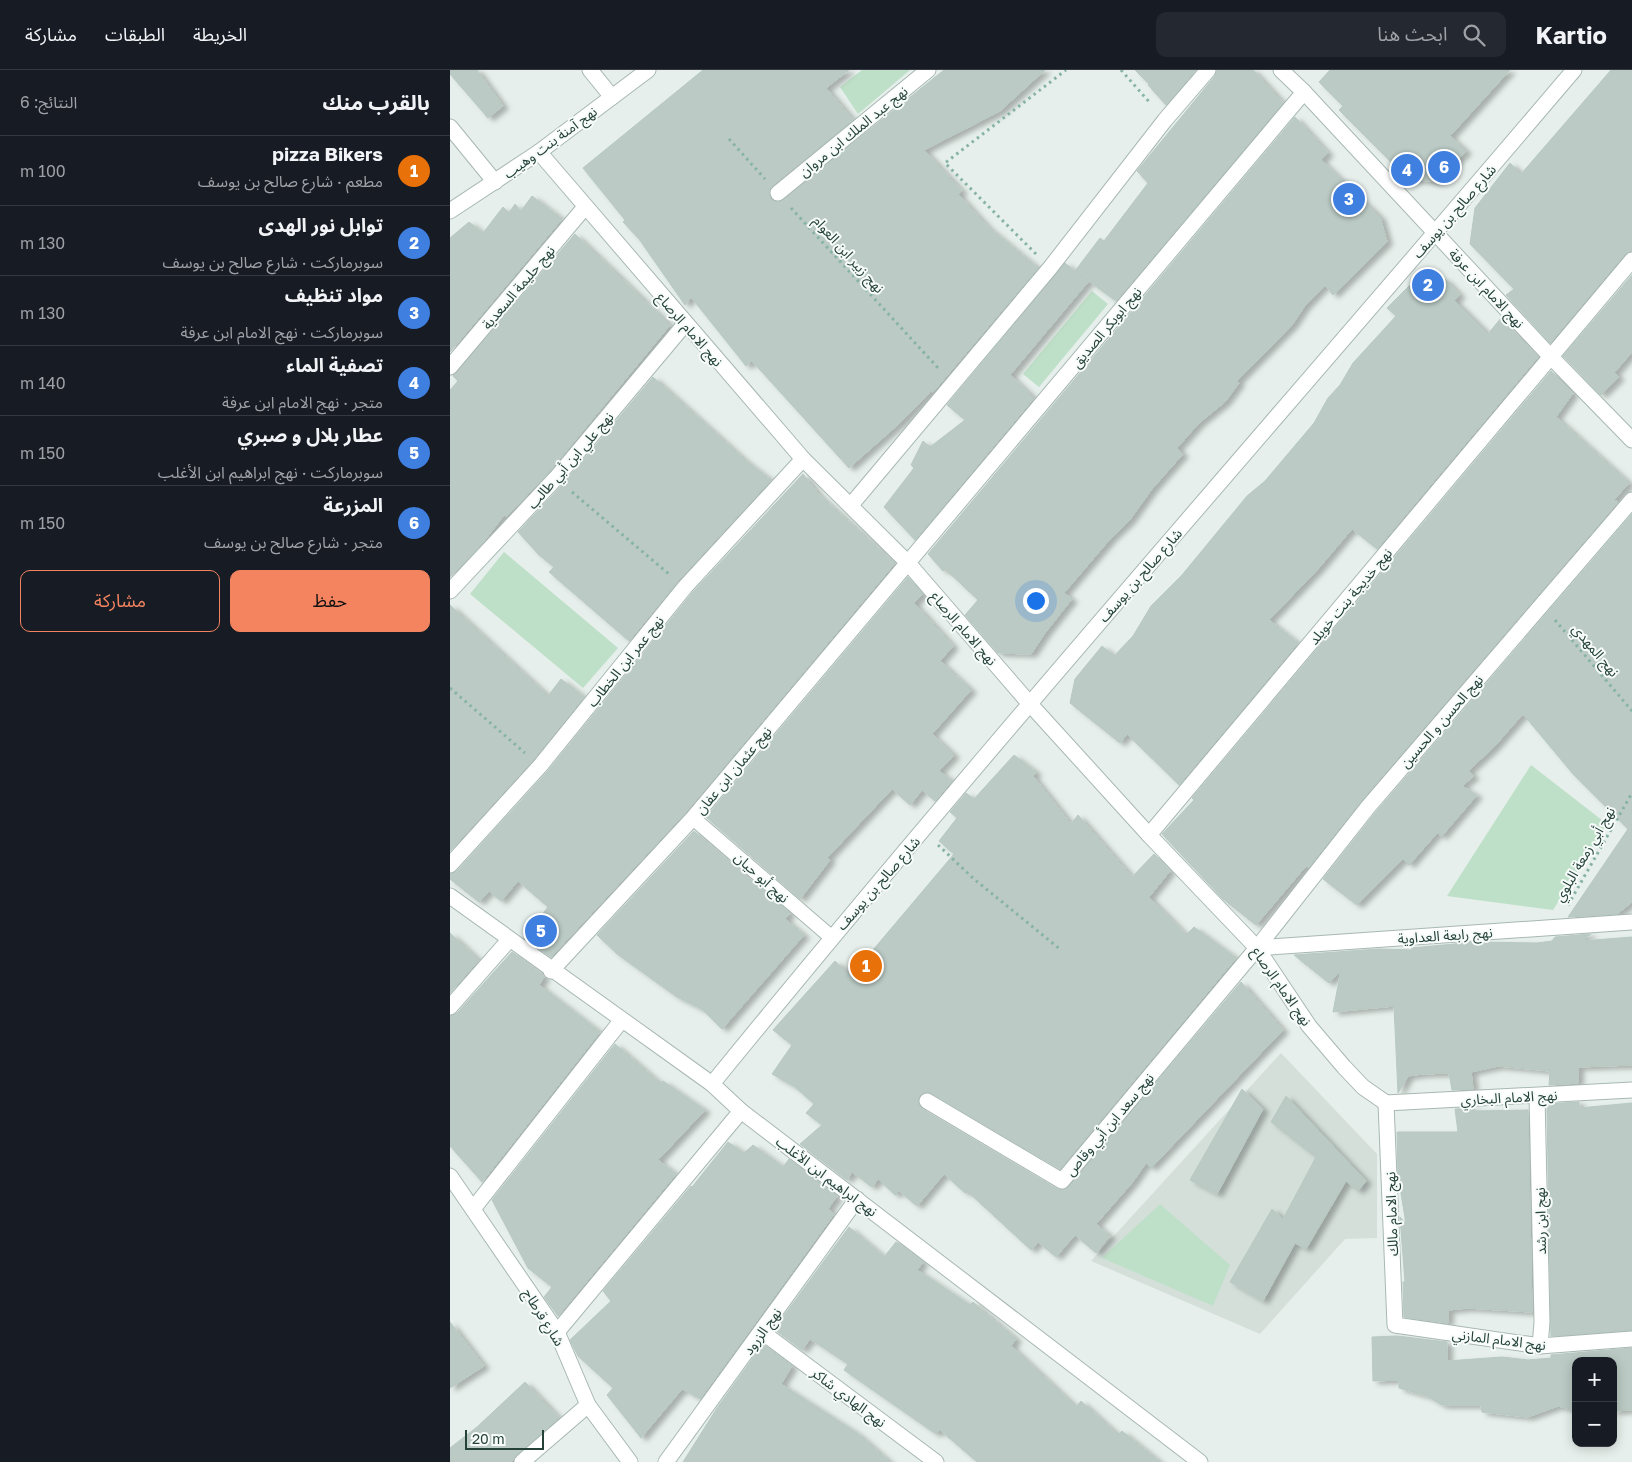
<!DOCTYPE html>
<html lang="ar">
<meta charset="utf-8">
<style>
:root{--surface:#171b24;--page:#242831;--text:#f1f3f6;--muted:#9ea1a6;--line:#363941;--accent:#f4845f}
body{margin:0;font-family:"Golos Text","Noto Sans Arabic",sans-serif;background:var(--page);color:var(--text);direction:rtl}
.controls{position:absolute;right:15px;bottom:15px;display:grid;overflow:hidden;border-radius:10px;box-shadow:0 2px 12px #0003}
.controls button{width:45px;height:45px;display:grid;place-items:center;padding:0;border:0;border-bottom:1px solid var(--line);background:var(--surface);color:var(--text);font:25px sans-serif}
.scale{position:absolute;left:15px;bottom:12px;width:79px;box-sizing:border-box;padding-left:5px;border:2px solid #24423a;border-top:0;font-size:14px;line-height:18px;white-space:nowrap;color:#24423a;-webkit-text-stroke:4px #f7fbf9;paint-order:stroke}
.you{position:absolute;left:585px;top:530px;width:18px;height:18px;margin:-12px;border:4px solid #fff;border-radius:50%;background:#1a73e8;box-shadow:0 0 0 8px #1a73e833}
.badge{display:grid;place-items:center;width:32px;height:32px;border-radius:50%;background:var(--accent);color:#fff;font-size:16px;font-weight:700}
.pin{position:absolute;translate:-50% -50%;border:2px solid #fff;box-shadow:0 1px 5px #0006}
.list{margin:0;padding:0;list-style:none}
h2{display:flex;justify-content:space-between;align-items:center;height:65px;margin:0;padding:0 20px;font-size:21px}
h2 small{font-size:16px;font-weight:400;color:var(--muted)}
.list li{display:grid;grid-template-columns:32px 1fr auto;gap:15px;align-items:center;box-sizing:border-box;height:70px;padding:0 20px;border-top:1px solid var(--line)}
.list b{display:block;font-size:19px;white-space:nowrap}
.list p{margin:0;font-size:16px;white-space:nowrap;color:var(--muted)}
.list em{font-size:16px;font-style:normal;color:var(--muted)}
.actions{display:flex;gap:10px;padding:15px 20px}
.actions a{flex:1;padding:11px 0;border:1px solid var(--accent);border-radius:10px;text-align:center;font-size:18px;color:var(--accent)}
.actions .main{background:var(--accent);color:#111}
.icon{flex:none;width:28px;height:28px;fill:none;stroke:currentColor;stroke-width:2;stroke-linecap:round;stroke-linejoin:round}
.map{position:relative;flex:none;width:1182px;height:1392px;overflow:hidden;direction:ltr}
header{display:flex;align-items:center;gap:30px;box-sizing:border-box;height:70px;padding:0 25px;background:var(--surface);border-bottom:1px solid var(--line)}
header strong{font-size:24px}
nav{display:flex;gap:28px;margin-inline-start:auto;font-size:18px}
.search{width:350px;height:45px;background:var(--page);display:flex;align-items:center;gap:12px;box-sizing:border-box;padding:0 18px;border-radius:10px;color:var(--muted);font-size:19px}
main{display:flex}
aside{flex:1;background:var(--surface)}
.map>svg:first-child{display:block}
.built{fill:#d4dfda}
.green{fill:#bfe0c8}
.building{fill:#bbcac4;stroke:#b8c9c2;filter:url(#shadow)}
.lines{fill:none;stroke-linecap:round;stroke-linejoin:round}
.service-casing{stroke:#a8b8b2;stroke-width:16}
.minor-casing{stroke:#a8b8b2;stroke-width:17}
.path{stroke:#86b3a5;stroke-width:3;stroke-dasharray:2.5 4;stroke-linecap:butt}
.service{stroke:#fff;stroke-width:14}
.minor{stroke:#fff;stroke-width:15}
.labels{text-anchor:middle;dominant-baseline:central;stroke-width:4;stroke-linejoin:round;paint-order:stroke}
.street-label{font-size:14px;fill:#24423a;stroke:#f7fbf9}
</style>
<header>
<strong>Kartio</strong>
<div class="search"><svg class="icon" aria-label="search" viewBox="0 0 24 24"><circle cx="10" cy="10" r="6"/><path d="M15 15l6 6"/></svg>ابحث هنا</div>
<nav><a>الخريطة</a><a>الطبقات</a><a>مشاركة</a></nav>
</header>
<main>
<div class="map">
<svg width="1182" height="1392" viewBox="0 0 1182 1392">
<defs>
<filter id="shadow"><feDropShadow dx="5.5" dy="3" stdDeviation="2.5" flood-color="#0004"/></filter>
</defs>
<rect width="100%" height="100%" fill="#e6efeb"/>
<polygon class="built" points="831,983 927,1084 927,1168 895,1169 810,1264 641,1191"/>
<g class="green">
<polygon points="412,0 460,0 408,44 390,17"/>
<polygon points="642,221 658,234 589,317 573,304"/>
<polygon points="54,482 168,578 133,618 20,524"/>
<polygon points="1081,695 1157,754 1103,840 997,826"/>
<polygon points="710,1134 780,1195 763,1236 652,1188"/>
</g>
<g class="building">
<polygon points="0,0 27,0 53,36 38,48 0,4"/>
<polygon points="253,0 399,0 376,18 403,50 322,116 319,120 320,129 329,132 494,0 595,0 550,41 474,80 512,121 508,124 538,157 588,198 483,322 481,321 451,352 399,398 302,291 296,296 241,227 235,235 189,169 173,152 175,150 133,98"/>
<polygon points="685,0 746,0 716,35 698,15 699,14"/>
<polygon points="767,0 803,0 833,33 666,231 625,201 650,168 654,171 698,113 687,101 765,6"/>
<polygon points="880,0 1060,0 1000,66 1016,81 987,111 959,110 889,40 893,36 869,12"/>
<polygon points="1161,0 1182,0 1182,181 1175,184 1100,273 1056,225 1064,219 1020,174 1025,138 1060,93 1071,104"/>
<polygon points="845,47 878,83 871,90 930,147 937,172 883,225 875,215 854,237 842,255 787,311 789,313 775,332 749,353 727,378 733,384 702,419 679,451 661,468 614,523 622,529 595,563 581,584 548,583 515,545 528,530 495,499 493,501 478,484"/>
<polygon points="82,126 112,149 0,282 0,168 19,152 33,163 53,137 59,143 65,134 71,141"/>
<polygon points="125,164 220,255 99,402 56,447 54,445 32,474 0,507 0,320 8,311 3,306"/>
<polygon points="615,193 638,212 560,305 584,328 465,470 434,437 464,398 461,395 473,371 480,377 515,350 497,335"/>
<polygon points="1182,205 1182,282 1164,303 1169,307 1151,325 1113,286"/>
<polygon points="967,208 995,209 1010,225 1004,230 1038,264 1051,248 1088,287 927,479 902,459 869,498 819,550 848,573 729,715 677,664 670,673 620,633 625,609 652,576 664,586 683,566 701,536 732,505 797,426 815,411 864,353 878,328 890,315 903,293 946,246 937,238"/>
<polygon points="1101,301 1123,323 1106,347 1179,413 1164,430 1168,432 911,731 858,798 856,796 806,855 773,829 712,764 744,730 742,728"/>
<polygon points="203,307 296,391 321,410 228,511 179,571 99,502 104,497 89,485 68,462 113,414"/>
<polygon points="353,404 369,425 445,493 236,742 101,887 74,868 98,837 68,811 51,831 39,821 29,832 0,809 0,804 7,801 97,702 242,523"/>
<polygon points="1182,444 1182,832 1167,844 1118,847 1178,759 1123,704 1073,644 1044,677 1018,701 1024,706 1012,716 1027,725 991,767 988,762 959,795 953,789 907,835 873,809 925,743"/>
<polygon points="458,507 473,524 464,533 503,576 490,591 521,620 482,664 504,685 489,701 502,711 485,731 472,720 460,735 442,719 377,788 380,790 350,829 256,747"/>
<polygon points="0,535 98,626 111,609 134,627 83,690 0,781"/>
<polygon points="564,685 586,702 583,706 621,754 628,745 682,807 704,784 720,801 699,827 736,865 744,857 786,888 610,1099 481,1023 473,1023 469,1027 469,1035 472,1039 607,1119 615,1120 791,912 833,960 701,1098 696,1093 682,1113 646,1154 660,1166 646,1183 625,1165 606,1187 588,1172 581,1180 517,1121 515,1123 494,1104 467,1136 449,1121 445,1125 428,1109 422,1117 402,1102 397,1110 350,1074 372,1055 356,1043 364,1034 345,1017 322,1004 342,975 323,960 385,891 401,906 504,784 489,771 507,748 500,742 516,723 524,729"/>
<polygon points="244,761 340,843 335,849 354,865 272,959 253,940 227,927 167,884 147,865"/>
<polygon points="0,863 29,890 0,923"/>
<polygon points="1141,864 1132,871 1182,867 1182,995 1128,997 1128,1013 1099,1015 1100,1001 1048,996 1021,1002 1023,1019 1002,1020 999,1003 972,1004 958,1006 948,1023 944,936 883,942 891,900 879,913 844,885 929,879 964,880 961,878 1026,872 1087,873 1102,871 1105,867"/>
<polygon points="62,882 92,904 94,907 89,915 150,962 32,1112 0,1076 0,946 7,943"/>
<polygon points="165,974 211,1014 213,1011 255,1040 208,1090 226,1104 108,1246 94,1227 102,1217 78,1198 42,1130"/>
<polygon points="792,1019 813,1039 767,1124 740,1110"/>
<polygon points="836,1026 916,1111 908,1121 896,1111 856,1179 845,1173 813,1231 780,1212 822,1139 833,1149 866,1087 821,1052"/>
<polygon points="1129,1032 1129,1038 1182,1033 1182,1260 1101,1266 1097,1040 1098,1034"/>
<polygon points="1024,1038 1025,1041 1078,1040 1082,1242 1018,1238 998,1240 998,1253 954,1247 953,1212 955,1212 950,1147 956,1154 948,1105 947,1062 1008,1062 1005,1039"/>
<polygon points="278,1072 294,1083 303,1075 333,1097 339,1089 387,1126 378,1139 384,1144 250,1329 232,1319 191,1368 157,1325 163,1318 128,1286 120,1270 161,1231 153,1221 241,1116 242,1117"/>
<polygon points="399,1157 434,1187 446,1172 450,1174 473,1192 467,1200 520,1235 523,1232 566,1269 561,1276 626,1337 631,1331 668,1365 672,1361 710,1392 527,1392 490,1360 486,1364 394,1300 398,1294 360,1269 352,1280 324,1259"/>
<polygon points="0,1252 34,1296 0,1318"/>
<polygon points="947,1266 997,1272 997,1291 1052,1287 1078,1290 1101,1288 1101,1285 1182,1278 1182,1340 1163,1341 1163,1291 1126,1291 1126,1340 1108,1336 1078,1347 1032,1342 1031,1335 992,1335 977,1326 949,1318 949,1310 923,1311 922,1267"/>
<polygon points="313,1274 342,1296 331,1314 407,1363 440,1392 233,1392 267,1338"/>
<polygon points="75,1312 109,1348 60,1392 0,1392 0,1378 27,1357"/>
</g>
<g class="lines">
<g class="service-casing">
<polyline id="service" points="243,748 381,867"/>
</g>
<g class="minor-casing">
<g id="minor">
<polyline points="140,0 162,27"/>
<polyline points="831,0 854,22 1100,286 1182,370"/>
<polyline points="0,57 45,112"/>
<polyline points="89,82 353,389 458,493 579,633 699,765 807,878 859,956 894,997 913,1017 936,1033"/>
<polyline points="328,123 478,0"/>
<polyline points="0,141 89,82 198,0"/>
<polyline points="0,297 135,137"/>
<polyline points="401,435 600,198 715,50 758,0"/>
<polyline points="0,521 106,408 235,254"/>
<polyline points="699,765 1182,190"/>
<polyline points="0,795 90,696 235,517 353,389"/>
<polyline points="0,826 262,1014 291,1041 750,1392"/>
<polyline points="807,878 1182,852"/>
<polyline points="101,901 243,748 854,22"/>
<polyline points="0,937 59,870"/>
<path d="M262,1014c280,-344 575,-676 862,-1014"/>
<polyline points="1087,1026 1092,1252 1090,1276"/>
<polyline points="477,1031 612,1111 807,878 918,737 1182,430"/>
<polyline points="936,1033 945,1255 1090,1276 1182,1269"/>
<polyline points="936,1033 1182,1020"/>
<polyline points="0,1106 107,1262 138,1335 180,1392"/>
<polyline points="23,1139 171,951"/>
<polyline points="107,1262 291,1041"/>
<polyline points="312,1262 486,1392"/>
<polyline points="72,1392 138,1335"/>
<polyline points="216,1392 407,1129"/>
</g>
</g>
<g class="path">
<polyline points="671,0 701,34"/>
<polyline points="279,69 315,109"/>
<polyline points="341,138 489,299"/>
<polyline points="586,184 495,93 616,0"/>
<polyline points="122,422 220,505"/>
<polyline points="1105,550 1182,641"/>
<polyline points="0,618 75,683"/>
<polyline points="488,775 524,809 611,880"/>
<polyline points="1118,835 1182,723"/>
</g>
<use href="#service" class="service"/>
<use href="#minor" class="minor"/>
</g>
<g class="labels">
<g class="street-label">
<text transform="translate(403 61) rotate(-39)">نهج عبد الملك ابن مروان</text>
<text transform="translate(100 72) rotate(-36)">نهج آمنة بنت وهيب</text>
<text transform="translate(1004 141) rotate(-49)">شارع صالح بن يوسف</text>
<text transform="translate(399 184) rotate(48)">نهج زبير ابن العوام</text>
<text transform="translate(68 217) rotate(-50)">نهج حليمة السعدية</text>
<text transform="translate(1037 218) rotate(47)">نهج الامام ابن عرفة</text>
<text transform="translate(656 257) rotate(-50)">نهج ابوبكر الصديق</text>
<text transform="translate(240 259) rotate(49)">نهج الامام الرصاع</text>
<text transform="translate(120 390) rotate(-49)">نهج علي ابن أبي طالب</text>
<text transform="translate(690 505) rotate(-49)">شارع صالح بن يوسف</text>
<text transform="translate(900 526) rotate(-50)">نهج خديجة بنت خويلد</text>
<text transform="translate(514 558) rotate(49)">نهج الامام الرصاع</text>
<text transform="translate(1146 580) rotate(50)">نهج المهدي</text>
<text transform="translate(175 591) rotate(-51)">نهج عمر ابن الخطاب</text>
<text transform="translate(991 651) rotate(-49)">نهج الحسن و الحسين</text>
<text transform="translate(283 700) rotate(-50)">نهج عثمان ابن عفان</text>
<text transform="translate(1134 784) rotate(-60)">نهج أبي زمعة البلوي</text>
<text transform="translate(312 807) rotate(42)">نهج أبو حيان</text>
<text transform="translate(428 813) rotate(-49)">شارع صالح بن يوسف</text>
<text transform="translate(995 865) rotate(-4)">نهج رابعة العداوية</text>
<text transform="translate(832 916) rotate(55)">نهج الامام الرصاع</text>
<text transform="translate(1059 1027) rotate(-3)">نهج الامام البخاري</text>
<text transform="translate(659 1054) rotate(-50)">نهج سعد ابن أبي وقاص</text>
<text transform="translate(377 1106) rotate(37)">نهج ابراهيم ابن الأغلب</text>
<text transform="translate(941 1144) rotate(-92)">نهج الامام مالك</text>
<text transform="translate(1090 1151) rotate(-91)">نهج ابن رشد</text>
<text transform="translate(94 1247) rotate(58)">شارع قرطاج</text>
<text transform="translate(312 1261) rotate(-54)">نهج الزرود</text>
<text transform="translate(1049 1269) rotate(7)">نهج الامام المازني</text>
<text transform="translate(399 1327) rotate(37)">نهج الهادي شاكر</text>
</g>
</g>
</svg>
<div class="controls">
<button>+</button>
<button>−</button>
</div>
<div class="scale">20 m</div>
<div class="you"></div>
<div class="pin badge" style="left:416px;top:896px;background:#e8710a">1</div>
<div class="pin badge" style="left:978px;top:215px;background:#3f7fe0">2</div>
<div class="pin badge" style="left:899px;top:129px;background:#3f7fe0">3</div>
<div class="pin badge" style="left:957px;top:100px;background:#3f7fe0">4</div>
<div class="pin badge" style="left:91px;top:861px;background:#3f7fe0">5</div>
<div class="pin badge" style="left:994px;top:97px;background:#3f7fe0">6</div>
</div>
<aside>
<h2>بالقرب منك<small>النتائج: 6</small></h2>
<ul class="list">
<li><span class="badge" style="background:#e8710a">1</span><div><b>pizza Bikers</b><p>مطعم · شارع صالح بن يوسف</p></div><em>100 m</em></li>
<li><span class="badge" style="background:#3f7fe0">2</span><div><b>توابل نور الهدى</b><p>سوبرماركت · شارع صالح بن يوسف</p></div><em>130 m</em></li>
<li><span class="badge" style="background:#3f7fe0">3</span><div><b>مواد تنظيف</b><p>سوبرماركت · نهج الامام ابن عرفة</p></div><em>130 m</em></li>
<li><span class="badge" style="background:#3f7fe0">4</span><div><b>تصفية الماء</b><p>متجر · نهج الامام ابن عرفة</p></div><em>140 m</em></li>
<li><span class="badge" style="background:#3f7fe0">5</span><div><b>عطار بلال و صبري</b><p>سوبرماركت · نهج ابراهيم ابن الأغلب</p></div><em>150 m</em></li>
<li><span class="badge" style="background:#3f7fe0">6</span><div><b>المزرعة</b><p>متجر · شارع صالح بن يوسف</p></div><em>150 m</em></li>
</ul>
<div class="actions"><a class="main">حفظ</a><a>مشاركة</a></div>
</aside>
</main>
